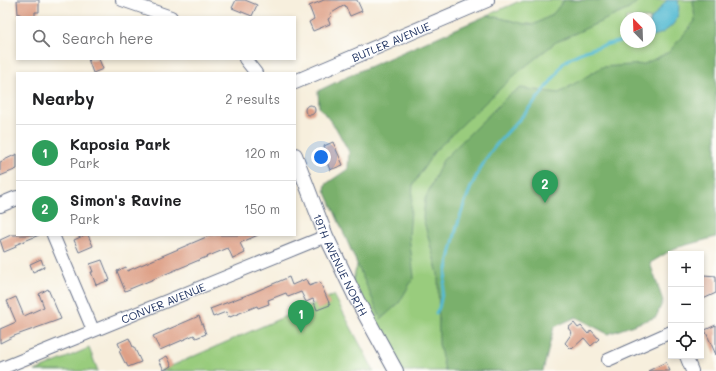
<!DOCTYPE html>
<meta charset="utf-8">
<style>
:root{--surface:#fff;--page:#f6f6f6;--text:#202124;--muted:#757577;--line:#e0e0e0;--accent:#2563eb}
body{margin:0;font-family:Mali,sans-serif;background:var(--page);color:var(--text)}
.controls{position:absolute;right:12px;bottom:12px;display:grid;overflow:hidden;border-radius:0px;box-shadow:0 2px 6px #0003}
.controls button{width:36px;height:36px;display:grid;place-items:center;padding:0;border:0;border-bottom:1px solid var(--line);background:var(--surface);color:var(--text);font:20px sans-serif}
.compass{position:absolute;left:620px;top:12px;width:36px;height:36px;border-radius:50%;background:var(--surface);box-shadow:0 2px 6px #0003;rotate:337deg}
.you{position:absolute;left:321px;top:157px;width:14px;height:14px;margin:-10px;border:3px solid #fff;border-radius:50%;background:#1a73e8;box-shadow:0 0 0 6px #1a73e833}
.badge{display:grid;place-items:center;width:26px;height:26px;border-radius:50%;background:var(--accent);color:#fff;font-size:13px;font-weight:700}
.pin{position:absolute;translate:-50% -33px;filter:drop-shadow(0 1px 2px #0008)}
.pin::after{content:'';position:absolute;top:21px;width:14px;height:12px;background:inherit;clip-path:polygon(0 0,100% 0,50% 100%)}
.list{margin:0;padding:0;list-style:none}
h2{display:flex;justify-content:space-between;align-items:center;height:52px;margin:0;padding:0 16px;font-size:17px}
h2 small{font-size:13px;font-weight:400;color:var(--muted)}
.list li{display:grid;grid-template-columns:26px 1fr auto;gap:12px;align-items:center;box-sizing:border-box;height:56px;padding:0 16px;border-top:1px solid var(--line)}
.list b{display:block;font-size:15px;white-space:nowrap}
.list p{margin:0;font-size:13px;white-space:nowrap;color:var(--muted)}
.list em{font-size:13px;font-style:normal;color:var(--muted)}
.icon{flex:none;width:22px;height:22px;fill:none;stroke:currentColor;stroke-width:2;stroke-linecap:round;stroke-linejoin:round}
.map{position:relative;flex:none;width:716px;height:371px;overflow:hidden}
.search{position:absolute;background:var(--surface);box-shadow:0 2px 6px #0003;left:16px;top:16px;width:280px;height:44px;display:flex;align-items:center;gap:10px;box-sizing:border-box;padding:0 14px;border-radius:0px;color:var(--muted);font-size:15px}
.panel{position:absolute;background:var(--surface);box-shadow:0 2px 6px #0003;left:16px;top:72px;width:280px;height:164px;border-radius:0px}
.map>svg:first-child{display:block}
.green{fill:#99cc7d;stroke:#5a7e6e;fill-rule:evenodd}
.forest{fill:#7ab06c;stroke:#4a7065}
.water{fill:#55bbd3;stroke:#387598}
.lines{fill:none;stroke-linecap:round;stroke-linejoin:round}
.stream{stroke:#55bbd3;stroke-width:3}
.building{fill:#dea087}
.minor-casing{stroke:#68728a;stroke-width:14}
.tertiary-casing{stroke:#68728a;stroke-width:16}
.minor{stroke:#fff;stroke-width:12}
.tertiary{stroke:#fff;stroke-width:14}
.labels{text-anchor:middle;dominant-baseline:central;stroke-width:3.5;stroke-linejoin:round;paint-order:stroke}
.street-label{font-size:11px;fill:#1b2f5e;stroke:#fdfcf7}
</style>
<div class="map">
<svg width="716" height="371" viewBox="0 0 716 371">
<rect width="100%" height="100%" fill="#fdfcf7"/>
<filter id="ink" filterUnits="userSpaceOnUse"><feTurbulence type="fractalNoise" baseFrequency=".025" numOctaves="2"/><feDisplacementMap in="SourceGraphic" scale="8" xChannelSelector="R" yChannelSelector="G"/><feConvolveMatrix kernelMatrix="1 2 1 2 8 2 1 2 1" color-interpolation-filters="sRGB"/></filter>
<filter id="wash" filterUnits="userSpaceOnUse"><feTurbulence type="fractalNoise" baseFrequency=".012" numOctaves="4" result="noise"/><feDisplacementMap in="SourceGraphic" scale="16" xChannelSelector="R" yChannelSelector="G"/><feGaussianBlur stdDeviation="0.9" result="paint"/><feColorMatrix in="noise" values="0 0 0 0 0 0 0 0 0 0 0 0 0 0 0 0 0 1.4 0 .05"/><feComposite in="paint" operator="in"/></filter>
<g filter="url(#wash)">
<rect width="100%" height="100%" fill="#f7efdd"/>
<g class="green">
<path d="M522,0h194l-85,238 -120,133h-115l-45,-84 29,-105 139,-159 -31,-8zM626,18h24v24h-24z"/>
<polygon points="334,295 374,371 160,371"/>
<polygon points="89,348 98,371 35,371"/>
</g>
<g class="forest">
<polygon points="564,0 639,0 629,9 556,42 517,73 471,116 434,152 413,185 409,236 414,277 399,303 381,319 325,190 326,184 348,169 349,152 336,128 319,107 318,91 357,72 488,15 525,24 535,24 552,15"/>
<polygon points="693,0 716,0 716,237 675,248 650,263 663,301 656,317 608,334 576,317 554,327 543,371 445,371 439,344 438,274 423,218 425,199 443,160 509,95 521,88 559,93 602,67 644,64 669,52 695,21"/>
</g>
<path class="water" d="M667,0h11c4,22 -9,31 -28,38v-17z"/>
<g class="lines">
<path class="stream" d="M436,313l3,-5c11,-51 18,-104 47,-149 12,-20 29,-33 43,-51 10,-10 18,-22 27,-33 2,-3 3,-7 6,-10 10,-13 48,-22 64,-25"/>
</g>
<g id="blocks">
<g class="building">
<polygon points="17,0 39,0 39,12 35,12 35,17 21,17 20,14 18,14"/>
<polygon points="236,0 245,0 257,5 252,16 232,8"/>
<polygon points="324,0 357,0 362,11 350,16 345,5 330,14 331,17 328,19 330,24 313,31 309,22 314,19 309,6"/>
<polygon points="88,59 99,59 103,69 93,73"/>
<circle cx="310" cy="110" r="5"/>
<polygon points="333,142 343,165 330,170 324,155 327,154 324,146"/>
<polygon points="17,154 17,169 0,176 0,162"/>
<polygon points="11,235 39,235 15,245 16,247 4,252 0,240"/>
<polygon points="85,235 88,235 93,246 79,252 74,240"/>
<polygon points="211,235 258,235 240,243 245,253 233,259 228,248 125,291 117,271 126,267 127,271"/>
<polygon points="41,259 44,267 33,272 30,264"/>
<polygon points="102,260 110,280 96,285 91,272 93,272 90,264"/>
<polygon points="704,275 716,276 716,293 701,300 701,287 703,286"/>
<polygon points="289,277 292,285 306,279 309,286 320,282 330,305 317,310 313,299 306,302 301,292 288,297 286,293 268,300 269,304 258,308 257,306 230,317 230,316 228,317 226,312 213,317 210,309 252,293"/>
<polygon points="48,289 61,319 14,336 0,343 0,329 16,322 7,301 16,297 24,316 44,307 39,294"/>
<polygon points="199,316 206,334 196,338 194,335 160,350 153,336"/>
<polygon points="574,323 578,328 581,326 588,334 591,330 599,339 591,346 584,338 572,349 571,348 570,348 565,343 572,333 568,328"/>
<polygon points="716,325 716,355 705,330"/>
<polygon points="129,338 133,347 134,347 141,362 128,367 126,363 125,363 119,351 121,350 118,343"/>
<polygon points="167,356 172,366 164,370 159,360"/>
<polygon points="666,362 670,371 648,371"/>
</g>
</g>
</g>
<g filter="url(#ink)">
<use href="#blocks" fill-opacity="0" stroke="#68728a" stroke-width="1"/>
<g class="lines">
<g class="minor-casing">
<g id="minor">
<polyline points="122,0 171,17"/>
<polyline points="245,59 256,73"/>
<polyline points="53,235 93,330"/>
<polyline points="686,356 692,371"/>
<polyline points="608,360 671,332"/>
<path id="s1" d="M0,369l326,-133"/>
</g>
</g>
<g class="tertiary-casing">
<g id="tertiary">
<path id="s2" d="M295,82l192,-82"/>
<path id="s3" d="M295,155l31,81 31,64 39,71"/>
<polyline points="0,205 17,198"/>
</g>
</g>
<use href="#minor" class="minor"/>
<use href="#tertiary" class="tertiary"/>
</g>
</g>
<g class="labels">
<g class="street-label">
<text stroke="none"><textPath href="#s2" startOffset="104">BUTLER AVENUE</textPath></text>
<text stroke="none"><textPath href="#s3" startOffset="119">19TH AVENUE NORTH</textPath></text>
<text stroke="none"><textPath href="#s1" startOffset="176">CONVER AVENUE</textPath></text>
</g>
</g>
</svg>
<div class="controls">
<button>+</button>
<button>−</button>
<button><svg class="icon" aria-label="locate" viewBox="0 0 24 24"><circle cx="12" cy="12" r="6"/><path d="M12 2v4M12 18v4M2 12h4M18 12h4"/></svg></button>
</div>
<svg class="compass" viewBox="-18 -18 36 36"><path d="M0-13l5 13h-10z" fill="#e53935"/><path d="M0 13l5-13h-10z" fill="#757577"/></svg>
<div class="you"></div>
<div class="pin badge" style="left:301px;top:333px;background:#2e9e5b">1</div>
<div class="pin badge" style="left:545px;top:203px;background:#2e9e5b">2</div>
<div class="search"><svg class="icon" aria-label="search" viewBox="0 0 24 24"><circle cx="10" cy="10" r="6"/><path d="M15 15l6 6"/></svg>Search here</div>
<section class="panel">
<h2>Nearby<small>2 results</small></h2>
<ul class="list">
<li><span class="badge" style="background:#2e9e5b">1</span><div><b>Kaposia Park</b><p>Park</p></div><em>120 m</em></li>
<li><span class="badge" style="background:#2e9e5b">2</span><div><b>Simon's Ravine</b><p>Park</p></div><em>150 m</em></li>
</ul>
</section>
</div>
